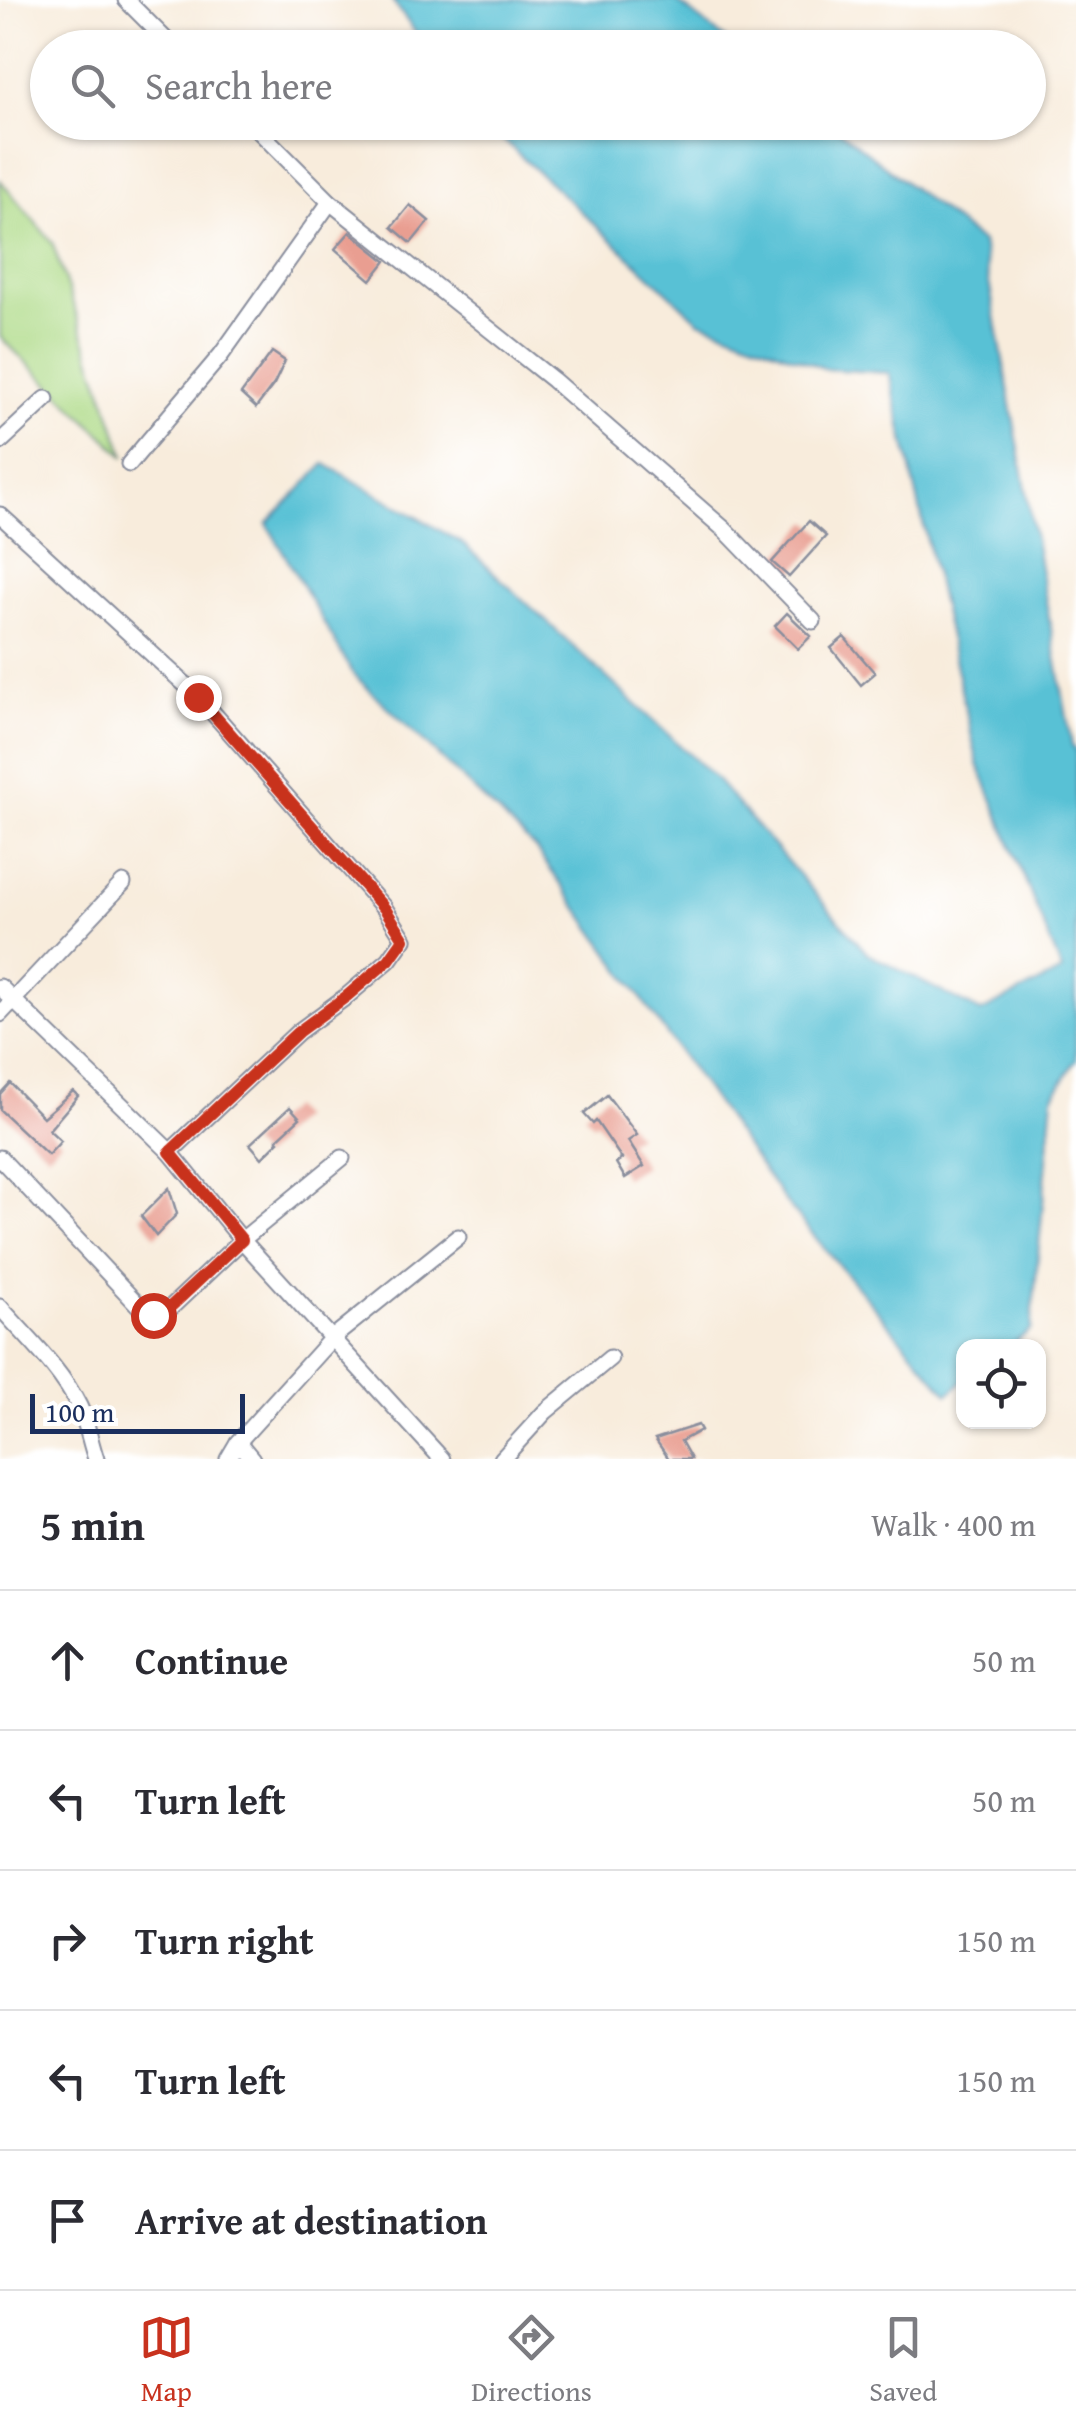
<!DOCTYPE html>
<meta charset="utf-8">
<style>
:root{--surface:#fff;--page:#f7f7f7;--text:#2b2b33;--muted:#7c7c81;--line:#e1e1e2;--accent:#c8321e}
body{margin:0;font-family:"Gentium Book Plus",serif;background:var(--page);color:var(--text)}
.controls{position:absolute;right:30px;bottom:30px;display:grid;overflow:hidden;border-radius:20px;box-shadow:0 2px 8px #0004}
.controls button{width:90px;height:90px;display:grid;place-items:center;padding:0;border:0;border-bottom:2px solid var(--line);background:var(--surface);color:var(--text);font:50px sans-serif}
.scale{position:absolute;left:30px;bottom:25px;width:215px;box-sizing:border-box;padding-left:10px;border:5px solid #1b2f5e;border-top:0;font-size:28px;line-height:35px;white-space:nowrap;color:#1b2f5e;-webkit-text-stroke:8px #fff;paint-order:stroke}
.stop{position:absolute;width:30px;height:30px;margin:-22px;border:8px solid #c8321e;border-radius:50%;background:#fff}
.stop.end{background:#c8321e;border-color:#fff;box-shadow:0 2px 10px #0008}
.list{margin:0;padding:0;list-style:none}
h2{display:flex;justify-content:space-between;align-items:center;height:130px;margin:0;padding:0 40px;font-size:42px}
h2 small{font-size:32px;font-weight:400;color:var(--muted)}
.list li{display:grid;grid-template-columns:65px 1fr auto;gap:30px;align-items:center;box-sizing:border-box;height:140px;padding:0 40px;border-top:2px solid var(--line)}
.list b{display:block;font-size:38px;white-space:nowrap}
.list em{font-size:32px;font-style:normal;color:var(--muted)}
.icon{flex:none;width:55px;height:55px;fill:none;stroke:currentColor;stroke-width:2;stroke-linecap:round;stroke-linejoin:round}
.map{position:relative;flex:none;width:1076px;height:1459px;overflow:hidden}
.search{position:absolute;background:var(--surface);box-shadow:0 2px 8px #0004;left:30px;right:30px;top:30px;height:110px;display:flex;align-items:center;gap:25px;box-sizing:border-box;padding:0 35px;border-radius:55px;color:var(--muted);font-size:38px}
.sheet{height:830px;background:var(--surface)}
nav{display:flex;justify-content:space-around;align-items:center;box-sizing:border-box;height:140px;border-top:2px solid var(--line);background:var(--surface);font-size:28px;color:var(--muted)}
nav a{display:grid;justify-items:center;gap:5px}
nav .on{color:var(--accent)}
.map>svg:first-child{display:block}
.green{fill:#adda86;stroke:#648472;stroke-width:2.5}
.water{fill:#58c1d5;stroke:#3a789a;stroke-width:2.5}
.building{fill:#e99e91}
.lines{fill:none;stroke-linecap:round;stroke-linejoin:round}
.street-casing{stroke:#8a8e9d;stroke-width:19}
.street{stroke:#fff;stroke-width:15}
.route{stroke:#c8321e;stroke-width:12}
</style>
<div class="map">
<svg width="1076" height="1459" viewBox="0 0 1076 1459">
<rect width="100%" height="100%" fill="#fff"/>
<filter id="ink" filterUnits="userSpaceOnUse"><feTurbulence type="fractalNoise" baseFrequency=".01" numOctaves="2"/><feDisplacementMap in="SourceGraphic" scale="20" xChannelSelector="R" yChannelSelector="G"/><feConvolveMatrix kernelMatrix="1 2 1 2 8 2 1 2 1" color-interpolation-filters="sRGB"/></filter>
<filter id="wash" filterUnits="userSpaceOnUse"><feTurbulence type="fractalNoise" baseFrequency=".0048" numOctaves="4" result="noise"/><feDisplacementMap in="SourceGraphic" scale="40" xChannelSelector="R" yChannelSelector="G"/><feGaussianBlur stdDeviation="2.25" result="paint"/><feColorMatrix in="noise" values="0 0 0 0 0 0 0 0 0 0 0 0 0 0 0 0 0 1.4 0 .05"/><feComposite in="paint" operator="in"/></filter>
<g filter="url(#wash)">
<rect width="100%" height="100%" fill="#f8ecdc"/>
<polygon class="green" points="0,180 52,242 125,457 0,337"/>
<g class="water">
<polygon points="392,0 675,0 735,47 426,47"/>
<polygon points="485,123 830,123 982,243 1072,746 1076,750 1076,1060 1053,1097 1031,1330 1009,1346 964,1346 963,1382 948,1394 787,1204 535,848 354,675 267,524 325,464 462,543 714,777 867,953 981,1012 1062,971 978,764 889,373 826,369 699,321"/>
</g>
<g id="blocks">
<g class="building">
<polygon points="410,205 429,221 411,243 392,227"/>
<polygon points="350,232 386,261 371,280 335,249"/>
<polygon points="272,352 285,361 274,384 256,408 241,394"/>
<polygon points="809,521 826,536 789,577 772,562"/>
<polygon points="787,613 811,636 798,649 775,626"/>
<polygon points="844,637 875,673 861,685 831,648"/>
<polygon points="10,1083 43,1117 73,1091 78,1096 49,1130 61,1141 48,1155 0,1110 0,1094"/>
<polygon points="607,1095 637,1135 628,1141 644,1166 625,1178 616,1163 622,1159 596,1121 593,1124 584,1114"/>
<polygon points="290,1107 300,1118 277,1139 279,1141 262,1158 250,1144"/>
<polygon points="169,1188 177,1214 156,1236 141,1216"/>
<polygon points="698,1425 701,1430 681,1441 691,1459 669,1459 655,1439"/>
</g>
</g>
</g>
<g filter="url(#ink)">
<use href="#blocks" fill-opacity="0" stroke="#8a8e9d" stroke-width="2.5"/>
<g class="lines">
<g class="street-casing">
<g id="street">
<polyline points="126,0 174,48"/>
<polyline points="250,122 330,202 553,380 725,530 813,621"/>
<polyline points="0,442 46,399"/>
<polyline points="129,464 221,355 330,202"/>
<polyline points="0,515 199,697 385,909 404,939 389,960 347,996 298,1032 170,1152"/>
<polyline points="0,987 170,1152 242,1240 442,1459"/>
<polyline points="0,1014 123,883"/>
<path d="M0,1158l140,149c10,8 16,10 27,4l75,-71 100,-82"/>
<path d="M0,1307c27,31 61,62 79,99 8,16 11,36 17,53"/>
<polyline points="238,1442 252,1459"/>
<polyline points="228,1459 238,1442 331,1339 458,1237"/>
<polyline points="502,1459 545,1412 610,1358"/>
</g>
</g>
<use href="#street" class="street"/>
</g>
</g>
<g class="lines" filter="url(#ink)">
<polyline class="route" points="153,1315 160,1315 167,1310 242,1240 170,1152 298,1032 347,996 389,960 404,939 385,909 198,697"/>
</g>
</svg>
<div class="controls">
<button><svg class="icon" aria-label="locate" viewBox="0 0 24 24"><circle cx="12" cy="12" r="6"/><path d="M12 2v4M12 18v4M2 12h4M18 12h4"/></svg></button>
</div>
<div class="scale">100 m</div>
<div class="stop" style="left:153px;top:1315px"></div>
<div class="stop end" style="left:198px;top:697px"></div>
<div class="search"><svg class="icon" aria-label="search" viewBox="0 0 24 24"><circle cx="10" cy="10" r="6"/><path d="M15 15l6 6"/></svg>Search here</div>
</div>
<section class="sheet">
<h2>5 min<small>Walk · 400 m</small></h2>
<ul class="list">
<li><svg class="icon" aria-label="ahead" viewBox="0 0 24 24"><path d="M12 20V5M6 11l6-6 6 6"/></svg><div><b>Continue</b></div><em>50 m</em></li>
<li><svg class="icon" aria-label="left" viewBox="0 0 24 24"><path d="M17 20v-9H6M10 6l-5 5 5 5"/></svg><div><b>Turn left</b></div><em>50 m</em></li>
<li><svg class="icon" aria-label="right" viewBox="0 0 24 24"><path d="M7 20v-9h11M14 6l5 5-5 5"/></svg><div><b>Turn right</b></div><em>150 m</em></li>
<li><svg class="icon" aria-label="left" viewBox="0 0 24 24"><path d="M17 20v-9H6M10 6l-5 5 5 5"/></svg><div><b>Turn left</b></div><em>150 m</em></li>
<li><svg class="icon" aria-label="arrive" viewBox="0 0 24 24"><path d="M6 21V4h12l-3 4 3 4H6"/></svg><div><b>Arrive at destination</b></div></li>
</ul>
</section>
<nav>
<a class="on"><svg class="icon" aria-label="map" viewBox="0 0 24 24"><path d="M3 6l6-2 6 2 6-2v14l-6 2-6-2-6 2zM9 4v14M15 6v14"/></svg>Map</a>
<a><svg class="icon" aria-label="directions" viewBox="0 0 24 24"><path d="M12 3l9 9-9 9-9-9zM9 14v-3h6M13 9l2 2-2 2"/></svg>Directions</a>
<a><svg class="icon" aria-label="saved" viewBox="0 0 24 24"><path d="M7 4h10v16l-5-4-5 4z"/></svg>Saved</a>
</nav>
